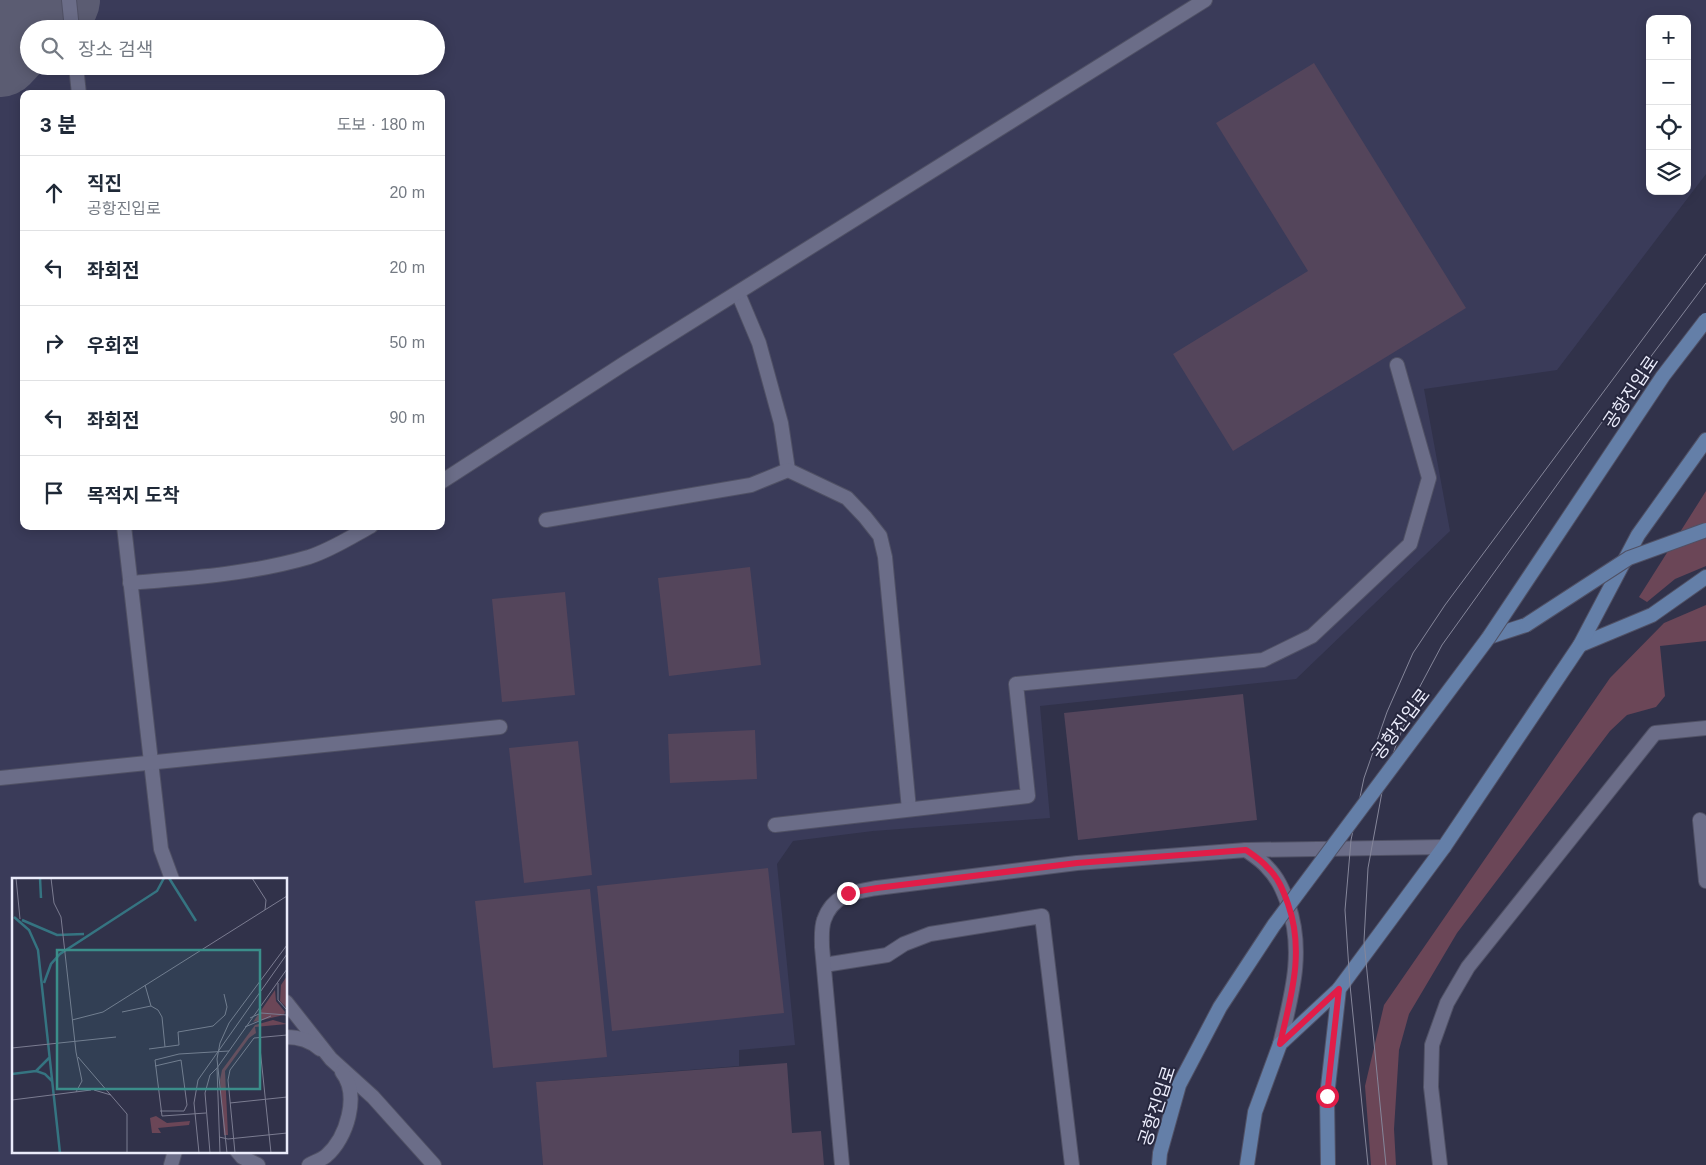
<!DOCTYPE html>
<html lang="ko">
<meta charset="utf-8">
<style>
:root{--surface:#fff;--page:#f6f6f7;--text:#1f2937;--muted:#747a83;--line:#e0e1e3}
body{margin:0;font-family:Arial,"Noto Sans KR",sans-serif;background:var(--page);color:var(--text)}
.controls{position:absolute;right:15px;top:15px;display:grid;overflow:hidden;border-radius:10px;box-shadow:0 2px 12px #0003}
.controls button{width:45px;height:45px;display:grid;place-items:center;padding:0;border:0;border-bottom:1px solid var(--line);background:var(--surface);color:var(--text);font:25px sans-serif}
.stop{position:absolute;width:15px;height:15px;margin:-11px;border:4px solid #e11d48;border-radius:50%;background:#fff}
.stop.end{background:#e11d48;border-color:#fff;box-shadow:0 1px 5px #0008}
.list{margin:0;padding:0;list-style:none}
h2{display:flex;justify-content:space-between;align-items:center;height:65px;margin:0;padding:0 20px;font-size:21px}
h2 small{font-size:16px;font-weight:400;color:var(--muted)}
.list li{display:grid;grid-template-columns:32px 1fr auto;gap:15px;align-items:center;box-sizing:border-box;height:75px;padding:0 20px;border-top:1px solid var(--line)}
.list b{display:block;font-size:19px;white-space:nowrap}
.list p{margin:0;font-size:16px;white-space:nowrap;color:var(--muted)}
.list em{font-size:16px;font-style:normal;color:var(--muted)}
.icon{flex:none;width:28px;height:28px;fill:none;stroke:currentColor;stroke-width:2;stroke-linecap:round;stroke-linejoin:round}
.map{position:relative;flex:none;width:1706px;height:1165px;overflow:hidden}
.search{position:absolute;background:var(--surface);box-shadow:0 2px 12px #0003;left:20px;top:20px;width:425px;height:55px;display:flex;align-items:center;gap:12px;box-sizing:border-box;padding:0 18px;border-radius:28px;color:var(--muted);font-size:19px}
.panel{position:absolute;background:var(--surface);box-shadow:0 2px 12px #0003;left:20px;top:90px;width:425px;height:440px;border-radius:10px}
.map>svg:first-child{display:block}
.built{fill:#3a3b59;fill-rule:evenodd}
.green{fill:#6b4657}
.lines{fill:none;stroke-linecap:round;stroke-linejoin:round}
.taxiway{stroke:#5b5c72;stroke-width:82}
.building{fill:#54455b}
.service-casing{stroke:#505165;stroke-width:16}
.secondary-casing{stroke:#505165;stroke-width:16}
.service{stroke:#6b6d88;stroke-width:14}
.secondary{stroke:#647fa8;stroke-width:14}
.tram{stroke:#85869a;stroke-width:1}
.secondary-bridge-casing{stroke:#505165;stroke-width:16;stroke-linecap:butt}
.secondary-bridge{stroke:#647fa8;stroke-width:14}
.route{stroke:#e11d48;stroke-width:6}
.labels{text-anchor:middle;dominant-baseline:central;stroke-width:4;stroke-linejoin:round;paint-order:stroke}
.street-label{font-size:18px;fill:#ebecfb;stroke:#27283f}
.inset-river{fill:none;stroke:#357481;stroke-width:2.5}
.inset-road{fill:none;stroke:#7b7c91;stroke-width:1}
.view{fill:#3b8e8a;fill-opacity:0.15;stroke:#3b8e8a;stroke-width:2.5}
.inset-edge{fill:none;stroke:#ebecfb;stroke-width:2.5}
</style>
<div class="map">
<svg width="1706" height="1165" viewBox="0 0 1706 1165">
<rect width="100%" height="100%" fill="#31324a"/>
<path class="built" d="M0,0h1706v174l-149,196 -133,19 26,142 -154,148 -256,27 10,112 -177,13 -80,10 -16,23 18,181 -56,5v16l-202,16 6,83h-543zM1650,19h37v172h-37zM29,29h407v37h-407zM24,94h417v432h-417zM14,879h272v272h-272z"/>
<g class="green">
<polygon points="1706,491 1706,566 1675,579 1647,602 1639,597"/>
<polygon points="1706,605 1706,641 1660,646 1665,696 1656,707 1627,715 1610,731 1457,933 1409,1014 1399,1050 1394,1129 1396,1165 1371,1165 1365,1086 1384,1005 1610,678 1664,623"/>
</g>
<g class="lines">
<polyline class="taxiway" points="0,56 26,28 59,0"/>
</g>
<g class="building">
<polygon points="1314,63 1466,308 1233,451 1173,354 1308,271 1216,123"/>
<polygon points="750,567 761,665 669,676 658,578"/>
<polygon points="565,592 575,695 502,702 492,599"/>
<polygon points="1243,694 1257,820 1078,840 1064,713"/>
<polygon points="755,730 757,779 670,783 668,734"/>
<polygon points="578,741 592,875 524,883 509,748"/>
<polygon points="768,868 784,1013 612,1031 597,886"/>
<polygon points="590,889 607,1057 493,1068 475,901"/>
<polygon points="787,1063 792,1133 821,1131 824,1165 543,1165 536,1082"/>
</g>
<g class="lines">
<g class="service-casing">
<g id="service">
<polyline points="69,0 72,29"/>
<polyline points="76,66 79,94"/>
<polyline points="738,293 759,343 781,423 788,470"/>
<polyline points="441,482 625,363 1205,0"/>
<polyline points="546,520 751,485 788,470 847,498 865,517 880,536 885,557 909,809"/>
<polyline points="124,526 161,849 172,879"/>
<path d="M130,583c60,-5 121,-9 179,-26 22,-7 42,-20 62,-31"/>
<polyline points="0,778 500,727"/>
<polyline points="1700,820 1706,881"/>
<polyline points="775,825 1028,796 1016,684 1263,660 1312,636 1410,544 1429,478 1397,365"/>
<path d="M1246,850c7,5 15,10 21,17 11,11 16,23 21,37 17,48 3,93 -8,140"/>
<polyline points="824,965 887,955 904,944 930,934 1042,916 1072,1165"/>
<polyline points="286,1002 331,1059 373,1097 434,1165"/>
<path d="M286,1037c12,0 25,4 34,12"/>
<polyline points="237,1151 242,1157 258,1165"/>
<polyline points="171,1165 175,1151"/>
<path d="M309,1165c5,-3 12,-5 17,-9 21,-18 34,-61 16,-84"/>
<path d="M842,1165l-20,-218c0,-8 -1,-19 2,-27 9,-26 30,-28 53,-32l200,-25 169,-13 198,-3"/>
<polyline points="1440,1165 1431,1087 1432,1045 1447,1003 1468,967 1655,733 1706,728"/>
</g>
</g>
<g class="secondary-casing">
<g id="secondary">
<polyline points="1489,637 1526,625"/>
<polyline points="1580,645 1652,615 1706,577"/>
<polyline points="1247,1165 1255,1112 1280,1044 1339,989"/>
<polyline points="1328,1165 1327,1096 1339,989 1444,847 1580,645 1638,535 1706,440"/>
</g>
</g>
<use href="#service" class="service"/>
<use href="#secondary" class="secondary"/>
<g class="tram">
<polyline points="1368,1165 1350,985 1345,910 1351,840 1364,778 1387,712 1413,653 1445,605 1706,254"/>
<polyline points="1386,1165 1364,941 1368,868 1382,792 1395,748 1417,692 1442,645 1610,411 1706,283"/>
</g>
<g class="secondary-bridge-casing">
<g id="secondary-bridge">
<polyline points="1526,625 1629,558 1706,530"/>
<polyline points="1159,1165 1160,1153 1179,1085 1220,1007 1274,925 1489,637 1663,376 1706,320"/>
</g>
</g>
<use href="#secondary-bridge" class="secondary-bridge"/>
</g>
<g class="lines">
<path class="route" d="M848,893l29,-5 200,-25 169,-13c7,5 15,10 21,17 11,10 16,23 21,37 17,48 3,92 -8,140l59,-55 -12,107"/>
</g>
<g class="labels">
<g class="street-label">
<text transform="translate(1631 392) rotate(-56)">공항진입로</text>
<text transform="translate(1401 724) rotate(-53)">공항진입로</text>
<text transform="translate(1157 1106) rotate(-72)">공항진입로</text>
</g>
</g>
<g transform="translate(12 878)">
<rect width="275" height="275" fill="#31324a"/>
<path d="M275,98v32l-7,-7 1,-16zM263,112l1,11 9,11 -1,3 -31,7zM261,142l14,4 -32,3 1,6 -7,5 -24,33 3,64h-4l-4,-55 2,-10 33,-45zM144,238l11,7 23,-2 -1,4 -31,3 3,5h-9l-2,-15z" fill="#6b4657"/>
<path class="inset-river" d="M28,0l1,20M157,0l27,43M2,39l15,13 9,20 22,203M10,42l35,15 27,-1M32,105l7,-19 9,-10 97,-63 7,-13M38,179l-14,14 9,3 7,7M0,196l24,-3"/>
<path class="inset-road" d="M4,0l4,41M39,0l3,25 7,14 15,135 6,29 -6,11M240,0l14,22 -1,10M266,105v17l9,10M133,107l6,21M110,134l29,-6 7,4 4,7 3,30M238,140l11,-5 26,2M60,142l31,-8 184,-116M233,149l26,-11M0,170l104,-11M248,170l11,105M137,171l30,-4 -1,-13 35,-6 12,-11 2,-8 -3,-13M66,179l49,57v39M143,188l26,-6 6,45 -3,6h-24M82,212l17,5M0,222l79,-10M218,225l57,-6M194,235l-44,3 -7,-56 24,-6 50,-3M207,259l9,2 59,-6M187,275l-5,-50 4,-23 89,-126M198,275l-5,-60 5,-18 7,-7M208,275l-3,-85 70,-99M215,275l-10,-94 3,-16 9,-20 58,-78M223,275l-7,-73 2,-10 24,-32 33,-3"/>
<path class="view" d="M45,72h203v139h-203z"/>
<rect width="275" height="275" class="inset-edge"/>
</g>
</svg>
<div class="controls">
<button>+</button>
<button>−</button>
<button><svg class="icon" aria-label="locate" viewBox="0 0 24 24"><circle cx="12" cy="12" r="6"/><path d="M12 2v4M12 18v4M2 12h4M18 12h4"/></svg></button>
<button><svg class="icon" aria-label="layers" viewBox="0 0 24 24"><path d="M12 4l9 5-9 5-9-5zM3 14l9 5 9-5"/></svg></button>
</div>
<div class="stop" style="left:1327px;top:1096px"></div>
<div class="stop end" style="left:848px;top:893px"></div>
<div class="search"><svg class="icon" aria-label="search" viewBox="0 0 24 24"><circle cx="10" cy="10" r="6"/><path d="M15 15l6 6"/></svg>장소 검색</div>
<section class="panel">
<h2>3 분<small>도보 · 180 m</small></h2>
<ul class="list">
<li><svg class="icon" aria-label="ahead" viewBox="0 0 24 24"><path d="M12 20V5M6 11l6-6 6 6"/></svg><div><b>직진</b><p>공항진입로</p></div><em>20 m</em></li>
<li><svg class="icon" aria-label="left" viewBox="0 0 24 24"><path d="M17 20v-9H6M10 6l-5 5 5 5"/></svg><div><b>좌회전</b></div><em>20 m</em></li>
<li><svg class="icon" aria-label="right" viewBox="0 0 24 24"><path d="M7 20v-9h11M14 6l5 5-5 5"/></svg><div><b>우회전</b></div><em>50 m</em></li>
<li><svg class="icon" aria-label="left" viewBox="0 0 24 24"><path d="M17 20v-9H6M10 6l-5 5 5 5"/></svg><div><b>좌회전</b></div><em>90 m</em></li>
<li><svg class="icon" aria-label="arrive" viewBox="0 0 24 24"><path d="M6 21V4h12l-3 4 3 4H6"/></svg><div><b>목적지 도착</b></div></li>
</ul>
</section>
</div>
